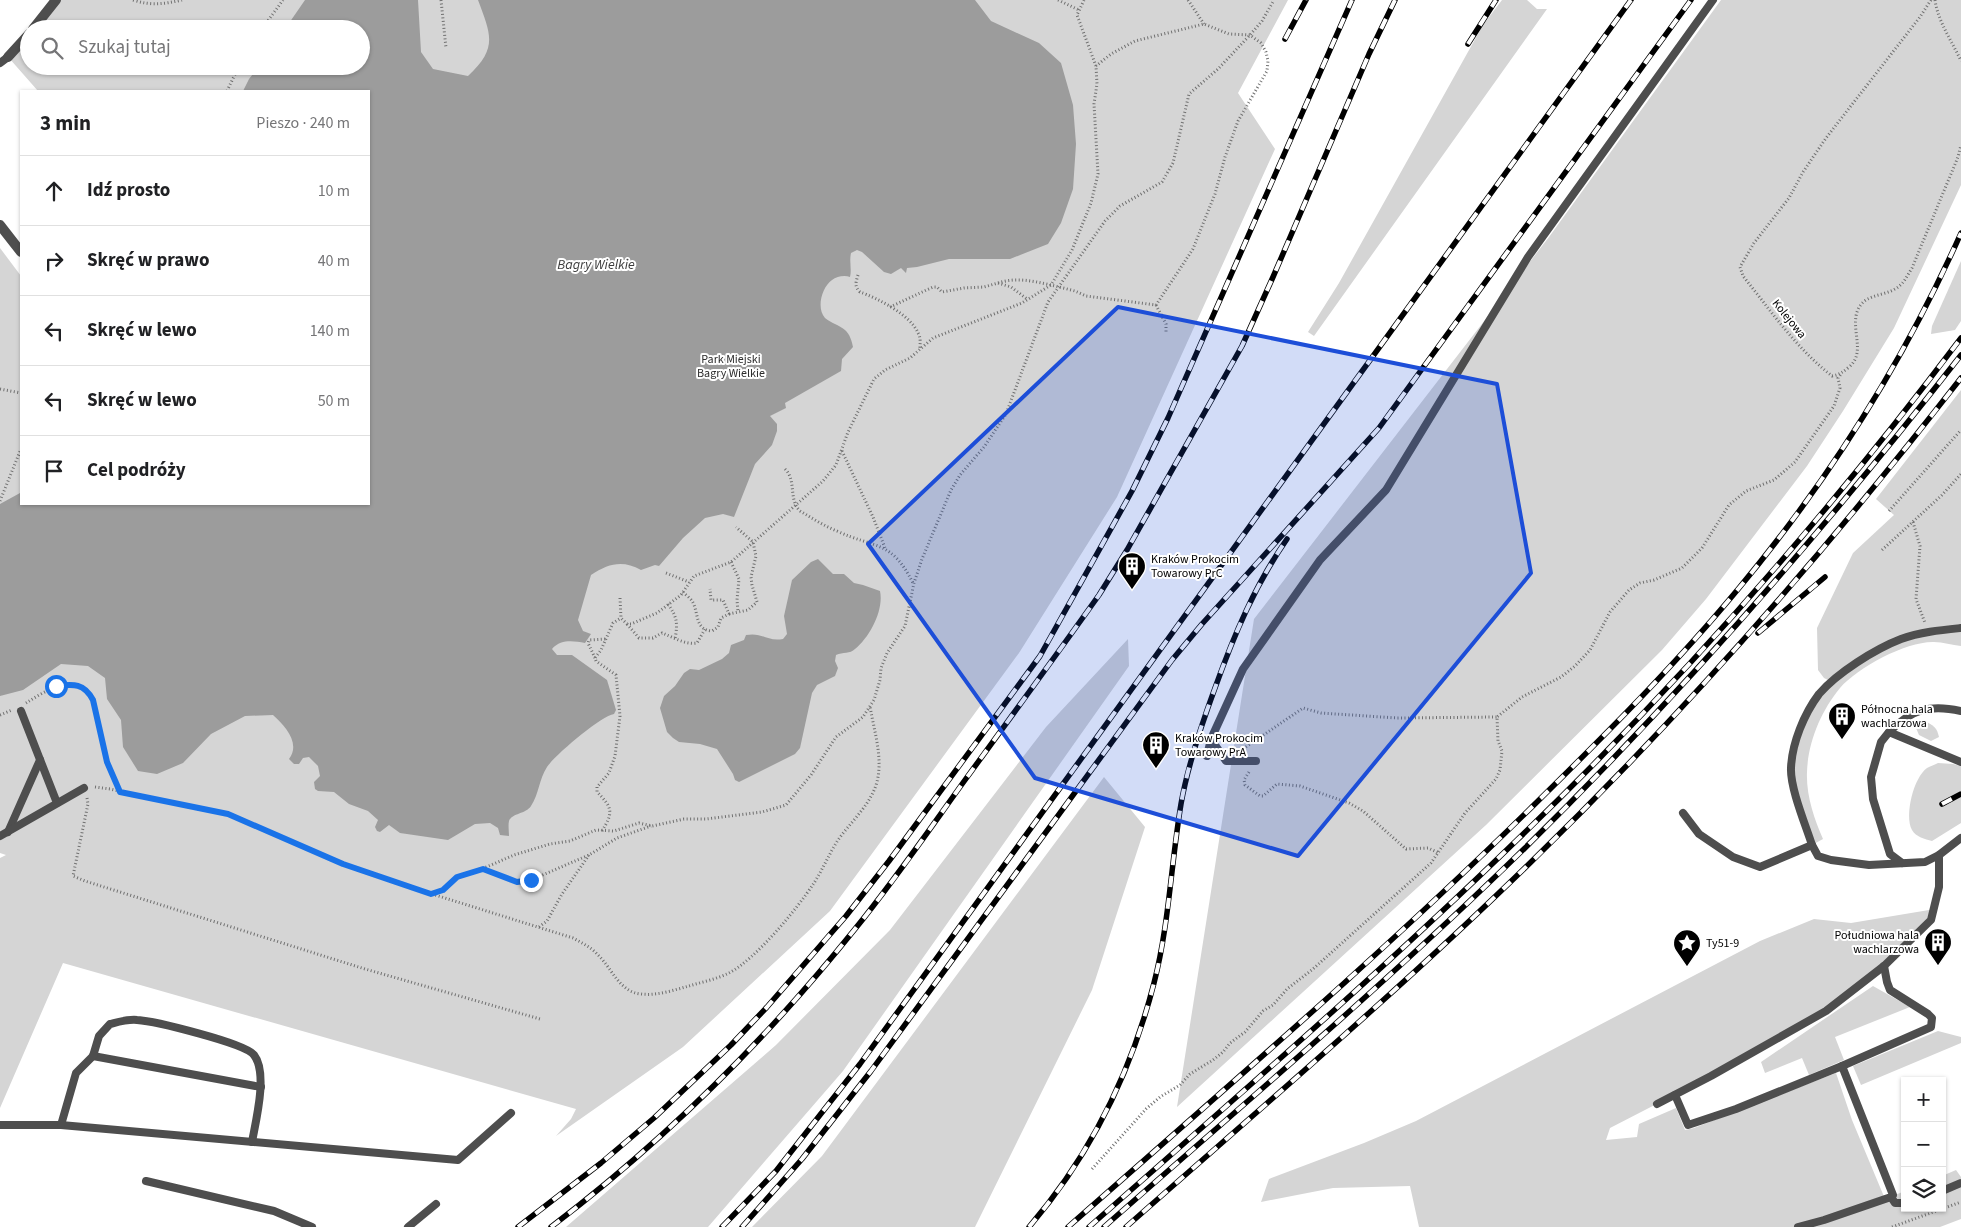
<!DOCTYPE html>
<html lang="pl">
<meta charset="utf-8">
<style>
:root{--surface:#fff;--page:#f2f2f2;--text:#202124;--muted:#757577;--line:#e0e0e0}
body{margin:0;font-family:"Source Sans 3",sans-serif;background:var(--page);color:var(--text)}
.controls{position:absolute;right:15px;bottom:15px;display:grid;overflow:hidden;border-radius:0px;box-shadow:0 1px 4px #0004}
.controls button{width:45px;height:45px;display:grid;place-items:center;padding:0;border:0;border-bottom:1px solid var(--line);background:var(--surface);color:var(--text);font:25px sans-serif}
.stop{position:absolute;width:15px;height:15px;margin:-11px;border:4px solid #1a73e8;border-radius:50%;background:#fff}
.stop.end{background:#1a73e8;border-color:#fff;box-shadow:0 1px 5px #0008}
.list{margin:0;padding:0;list-style:none}
h2{display:flex;justify-content:space-between;align-items:center;height:65px;margin:0;padding:0 20px;font-size:21px}
h2 small{font-size:16px;font-weight:400;color:var(--muted)}
.list li{display:grid;grid-template-columns:32px 1fr auto;gap:15px;align-items:center;box-sizing:border-box;height:70px;padding:0 20px;border-top:1px solid var(--line)}
.list b{display:block;font-size:19px;white-space:nowrap}
.list em{font-size:16px;font-style:normal;color:var(--muted)}
.icon{flex:none;width:28px;height:28px;fill:none;stroke:currentColor;stroke-width:2;stroke-linecap:round;stroke-linejoin:round}
.map{position:relative;flex:none;width:1961px;height:1227px;overflow:hidden}
.search{position:absolute;background:var(--surface);box-shadow:0 1px 4px #0004;left:20px;top:20px;width:350px;height:55px;display:flex;align-items:center;gap:12px;box-sizing:border-box;padding:0 18px;border-radius:28px;color:var(--muted);font-size:19px}
.panel{position:absolute;background:var(--surface);box-shadow:0 1px 4px #0004;left:20px;top:90px;width:350px;height:415px;border-radius:0px}
.map>svg:first-child{display:block}
.green{fill:#d5d5d5}
.water{fill:#9c9c9c}
.lines{fill:none;stroke-linecap:round;stroke-linejoin:round}
.path{stroke:#707070;stroke-width:3;stroke-dasharray:1 2.5;stroke-linecap:butt}
.lane{stroke:#4e4e4e;stroke-width:8}
.street{stroke:#4e4e4e;stroke-width:10}
.rail-casing{stroke:#000;stroke-width:5.5}
.rail{stroke:#fff;stroke-width:4;stroke-dasharray:11;stroke-linecap:butt}
.route{stroke:#1a73e8;stroke-width:6}
.marked{fill:#1d4ed8;fill-opacity:0.2;stroke:#1d4ed8;stroke-width:4;stroke-linejoin:round}
.labels{text-anchor:middle;dominant-baseline:central;stroke-width:4;stroke-linejoin:round;paint-order:stroke}
.street-label{font-size:12px;fill:#000;stroke:#fff}
.park-label{font-size:12px;fill:#2c2c2c;stroke:#fff}
.poi-label{font-size:12px;fill:#000;stroke:#fff;text-anchor:start}
.water-label{font-size:14px;font-style:italic;fill:#3d3d3d;stroke:#fff}
</style>
<div class="map">
<svg width="1961" height="1227" viewBox="0 0 1961 1227">
<rect width="100%" height="100%" fill="#fff"/>
<g class="green">
<polygon points="58,0 1288,0 1238,93 1275,149 1117,497 1019,653 830,911 683,1047 556,1136 571,1119 576,1109 63,963 0,1108 0,858 6,855 0,853 0,248 21,276 21,504 369,504 369,91 38,91 9,58 29,35 29,66 361,66 361,29 34,29"/>
<polygon points="1502,0 1527,0 1537,9 1547,9 1314,336 1308,332 1339,283 1483,25"/>
<polygon points="1721,0 1961,0 1961,185 1894,328 1843,411 1807,466 1706,599 1662,650 1486,825 1177,1107 1254,619 1549,237"/>
<polygon points="1961,261 1961,321 1955,330 1931,334 1932,326"/>
<path d="M1961,390v256c-9,-1 -18,-4 -27,-4 -27,-1 -76,25 -94,46 -19,23 -32,54 -33,84 -1,23 7,46 16,67l-11,6 -21,-75 14,-51 27,-37 -8,-4 -6,-8 -1,-42 36,-75 41,-38 -18,-16z"/>
<polygon points="1128,639 1129,666 843,1071 708,1227 566,1227 776,1045 890,930 1046,727"/>
<path d="M1924,721c10,4 13,7 15,16l-8,4 -12,-6 -3,-7z"/>
<path d="M1938,763l15,1 8,2v57l-29,18c-7,-2 -16,-4 -20,-11 -8,-15 2,-53 15,-62 3,-2 8,-3 11,-5z"/>
<polygon points="1104,777 1145,827 1092,990 975,1227 752,1227 822,1156"/>
<polygon points="1935,909 1931,920 1884,966 1826,1011 1711,1076 1610,1128 1606,1140 1637,1137 1639,1124 1676,1108 1685,1130 1694,1128 1836,1073 1852,1120 1885,1199 1905,1191 1905,1208 1942,1208 1942,1176 1956,1170 1961,1177 1961,1219 1940,1227 1419,1227 1410,1186 1333,1188 1261,1202 1269,1179 1364,1143 1416,1121 1760,941 1814,919 1851,923"/>
<polygon points="1873,986 1910,1007 1835,1037 1844,1060 1809,1075 1802,1058 1765,1073 1761,1062"/>
<polygon points="1938,1031 1961,1037 1961,1043 1861,1085 1853,1066"/>
</g>
<g class="water">
<path d="M305,0h113l3,52 12,17 35,7c30,-28 23,-41 10,-76h497l16,21 48,22 22,20 12,42 3,39 -3,45 -12,34 -13,21 -38,15h-61l-32,8 -10,1 -1,5 -5,-5 -10,6 -7,-2 -22,-20 -5,-2 -6,3c-2,9 1,16 -1,24 -5,-2 -13,-1 -18,3 -10,7 -16,28 -7,38 6,5 14,7 20,12 5,4 7,12 8,17l-11,12 -1,12 -56,32 1,5 -16,8 7,8v7l-5,14 -17,19 -21,53 -11,-3 -18,4 -22,20 -24,28 -4,-1 -14,5c-18,-10 -32,-7 -50,5l-13,45 5,11 8,3 -6,9c-12,-2 -24,-4 -33,6l5,6h15l35,25 9,30 -2,4c-13,2 -59,41 -67,53 -8,12 -8,27 -16,39 -5,8 -19,7 -22,15 -1,4 0,11 0,15l-9,-1 -2,-7 -8,-5 -15,1 -27,16 -48,-7 -11,-8 -9,7 -3,-1 -2,-4 3,-7 -10,-9 -19,-7 -15,-12 -16,-1 -3,-2 -1,-7 6,-6 -2,-10 -9,-9 -6,1 -4,6h-5l-5,-5c12,-16 -4,-33 -16,-44l-28,1 -34,18 -28,29 -26,11 -19,-3 -15,-24 -2,-27 -14,-21 -2,-21 -17,-12 -27,-2 -38,26 -23,6v-192l20,-11 1,-2v13h348v-413h-126l6,-12 10,-13h102v-37h-76z"/>
<path d="M818,559l15,15h11l10,9 9,2 17,6c4,19 -10,46 -25,58 -5,5 -12,3 -19,6l-1,6 3,7 -3,8 -18,9 -5,8 -12,55 -5,6 -56,28 -4,-2 -2,-6 -16,-25 -17,-5 -21,-2 -6,-4 -6,-6 -7,-24 4,-12 11,-10 9,-13 6,-4 9,1 23,-11 7,-6 2,-8 13,-5 2,-5c17,-3 21,7 37,4l4,-5 -3,-18 8,-36 19,-18z"/>
</g>
<g class="lines">
<g class="path">
<path d="M133,0c18,6 31,4 49,0"/>
<polyline points="441,0 446,48"/>
<polyline points="1058,0 1079,10"/>
<polyline points="1188,0 1204,24"/>
<path d="M1931,0l-11,17 -94,121 -23,34 -14,26 -35,45 -14,24 3,9c28,35 53,72 89,100 7,-1 11,-4 17,-9 17,-14 2,-36 8,-55 6,-18 24,-15 38,-23 8,-4 12,-13 17,-21l46,-111 3,-12"/>
<path d="M1935,0c3,22 17,41 26,61"/>
<polyline points="262,29 283,0"/>
<polyline points="227,91 239,66"/>
<path d="M858,275c-2,7 -4,11 2,17 17,6 51,23 58,41 3,5 2,10 2,16"/>
<path d="M998,283c18,-6 35,-2 53,2l21,-35 19,-47 7,-29 -4,-70 3,-20 -1,-18 -19,-51 7,-15"/>
<polyline points="1156,305 1166,324 1166,333"/>
<polyline points="890,307 933,287 937,287 942,292 964,288 984,287 998,283 1011,287 1027,299"/>
<polyline points="0,389 21,393"/>
<polyline points="842,451 873,517 885,548"/>
<path d="M785,469c12,12 3,30 15,42 12,7 24,15 37,20 38,18 54,8 76,52"/>
<polyline points="0,501 21,449"/>
<polyline points="1889,511 1961,430"/>
<polyline points="1913,522 1920,546 1916,599 1925,623"/>
<polyline points="1882,550 1942,495 1961,474"/>
<polyline points="731,562 739,579 737,600 738,612"/>
<polyline points="666,573 689,582"/>
<path d="M683,592c3,3 7,6 9,9 7,10 2,29 20,30l6,-4 3,-9 8,-4 -6,-14h-12l-1,-11"/>
<polyline points="620,598 621,618 627,624 631,624 657,613 681,595 694,576 731,562 823,481 836,465 848,432 874,379 885,370 910,358 933,338 1022,303 1051,285 1075,291 1086,296 1156,305 1193,249 1215,194 1225,157 1238,121 1267,71 1268,61 1266,52 1261,43 1250,35 1229,34 1204,24 1135,41 1111,54 1096,66"/>
<path d="M668,604c9,13 10,19 7,35"/>
<polyline points="729,614 748,610 757,602 752,585 751,577 756,556 753,542 736,527"/>
<path d="M627,624l12,14h14l9,-5c11,4 23,12 35,10l8,-14"/>
<polyline points="595,658 588,643 589,640 606,639"/>
<path d="M26,703c21,-13 51,-33 67,-3l14,62 13,29"/>
<polyline points="0,715 12,710"/>
<polyline points="1243,749 1303,708 1321,713 1397,718 1497,717"/>
<polyline points="1249,772 1244,780 1245,785 1260,796 1263,796 1277,784 1300,786 1349,803 1363,811 1406,849 1428,848 1439,853"/>
<polyline points="95,787 110,789 198,809 228,813 343,864 431,894 443,890 457,877 475,872 514,855 550,844 570,841 596,830 614,831 639,823 652,826 684,819 706,819 762,812 786,805 811,775 836,737 863,717 874,700 880,680 881,668 887,653 905,626 914,583 922,559 951,490 960,475 984,447 1006,414 1048,302 1105,221 1120,206 1162,182 1173,163 1189,94 1218,69 1250,35 1262,21 1274,0"/>
<polyline points="87,798 88,804 73,876 85,881 365,969 540,1019"/>
<path d="M602,831c12,-19 10,-24 -5,-39v-5l12,-14 6,-17 5,-40 -4,-41 -20,-14 -1,-3 6,-8 12,-27 8,-5"/>
<polyline points="483,869 517,882 531,880 589,855 617,838 651,826"/>
<path d="M432,894l141,44c9,5 18,9 25,17 14,13 21,37 43,39 16,2 33,-4 48,-8 13,-4 28,-7 40,-13 27,-14 68,-64 85,-90 9,-14 15,-29 24,-43 12,-17 29,-32 37,-52 10,-26 -1,-56 -5,-82"/>
<polyline points="539,927 547,921 562,894 589,855"/>
<polyline points="1092,1169 1146,1109 1160,1097 1180,1085 1190,1074 1213,1060 1223,1052 1230,1043 1245,1032 1263,1011 1273,1005 1287,989 1313,969 1431,863 1465,813 1496,779 1500,770 1502,751 1498,741 1497,717 1522,697 1561,677 1575,666 1590,650 1610,612 1629,590 1640,583 1654,580 1682,568 1702,548 1729,505 1746,491 1774,480 1795,462 1834,406 1840,388 1838,378 1842,373"/>
<polyline points="1892,1227 1961,1202"/>
</g>
<g class="lane">
<polyline points="0,63 8,57"/>
<polyline points="21,711 57,803"/>
<path d="M1889,732c23,-23 41,-28 72,-21"/>
<polyline points="1211,739 1226,761 1256,761"/>
<polyline points="1207,756 1211,739 1243,669 1320,560 1386,490 1528,257 1713,0"/>
<polyline points="8,832 40,760"/>
<polyline points="0,836 84,788"/>
<path d="M1812,845c-6,-19 -22,-57 -21,-77 1,-25 13,-54 28,-74 18,-21 56,-45 82,-55 19,-7 40,-9 60,-11"/>
<polyline points="1939,855 1961,838"/>
<polyline points="1902,863 1890,854 1873,799 1871,777 1881,742 1889,732 1961,762"/>
<polyline points="93,1056 261,1087"/>
<polyline points="1842,1066 1931,1027 1932,1018 1928,1014 1890,990 1887,982 1884,966"/>
<polyline points="1675,1095 1688,1125 1736,1109 1842,1066 1893,1195 1891,1197 1824,1220 1798,1227"/>
<polyline points="1657,1104 1711,1076 1826,1011 1884,966 1931,920 1939,887 1939,855 1925,862 1869,865 1831,860 1818,856 1812,845 1760,867 1733,857 1699,834 1683,813"/>
<polyline points="0,1125 61,1125 458,1160 511,1113"/>
<path d="M61,1125l15,-52 17,-17 6,-20 11,-12c8,-2 18,-5 27,-4 17,1 108,23 117,35 14,18 2,65 -2,87"/>
<polyline points="146,1181 274,1211 312,1227"/>
<polyline points="1942,1191 1961,1183"/>
<polyline points="1891,1197 1895,1203 1905,1203"/>
<polyline points="408,1227 436,1204"/>
</g>
<g class="street">
<polyline points="33,29 56,0"/>
<polyline points="8,57 29,34"/>
<polyline points="0,225 21,252"/>
</g>
<g class="rail-casing">
<g id="rail">
<polyline points="1285,39 1306,0"/>
<polyline points="1468,44 1496,0"/>
<polyline points="1758,633 1825,577"/>
<polyline points="1942,804 1961,794"/>
<polyline points="518,1227 601,1163 654,1118 731,1045 767,1007 846,916 889,861 1040,656 1132,491 1168,418 1352,0"/>
<path d="M551,1227c113,-86 215,-187 304,-298 39,-48 74,-99 110,-149 45,-62 90,-123 134,-185l28,-45 115,-204 31,-69 96,-223 26,-54"/>
<polyline points="722,1227 776,1171 860,1064 1631,0"/>
<polyline points="742,1227 802,1159 871,1071 1172,660 1202,624 1379,428 1691,0"/>
<path d="M1029,1227c60,-70 102,-154 125,-244 15,-58 17,-119 27,-179 7,-40 20,-78 34,-116 19,-53 40,-103 72,-149"/>
<path d="M1068,1227c159,-140 320,-278 471,-427 69,-68 138,-137 200,-212 89,-107 165,-227 222,-355"/>
<path d="M1089,1227c144,-127 290,-253 428,-387 161,-155 310,-324 444,-502"/>
<path d="M1104,1227c142,-125 286,-247 421,-379 157,-155 301,-320 436,-493"/>
<path d="M1126,1227c136,-120 275,-238 405,-365 155,-151 297,-313 430,-484"/>
</g>
</g>
<use href="#rail" class="rail"/>
</g>
<g class="lines">
<path class="route" d="M56,686c18,-2 28,-3 37,14l14,62 13,30 108,22 115,50 88,30 12,-4 14,-13 26,-8 34,13 14,-2"/>
</g>
<path class="marked" d="M1118,307l379,77 34,189 -233,283 -263,-78 -167,-234z"/>
<defs>
<g id="building-pin" transform="scale(1.4375)"><path d="M0 17L-7.5 6A9.5 9.5 0 1 1 7.5 6Z" fill="#000" stroke="#fff"/><path d="M-4-6H4V6H1V3H-1V6H-4ZM-2.5-4.3h1.7v1.8h-1.7ZM.8-4.3h1.7v1.8H.8ZM-2.5-1h1.7V.8h-1.7ZM.8-1h1.7V.8H.8Z" fill="#fff"/></g>
<g id="sight-pin" transform="scale(1.4375)"><path d="M0 17L-7.5 6A9.5 9.5 0 1 1 7.5 6Z" fill="#000" stroke="#fff"/><path d="M0-6L1.8-2.2L6-1.7L2.9 1.2L3.7 5.4L0 3.3L-3.7 5.4L-2.9 1.2L-6-1.7L-1.8-2.2Z" fill="#fff"/></g>
</defs>
<g fill-rule="evenodd">
<use href="#building-pin" x="1132" y="566"/>
<use href="#building-pin" x="1842" y="716"/>
<use href="#building-pin" x="1156" y="745"/>
<use href="#building-pin" x="1938" y="942"/>
<use href="#sight-pin" x="1687" y="943"/>
</g>
<g class="labels">
<g class="street-label">
<text transform="translate(1789 319) rotate(51)">Kolejowa</text>
</g>
<g class="park-label">
<text x="731" y="359">Park Miejski<tspan x="731" dy="14">Bagry Wielkie</tspan></text>
</g>
<g class="poi-label">
<text x="1151" y="559">Kraków Prokocim<tspan x="1151" dy="14">Towarowy PrC</tspan></text>
<text x="1861" y="709">Północna hala<tspan x="1861" dy="14">wachlarzowa</tspan></text>
<text x="1175" y="738">Kraków Prokocim<tspan x="1175" dy="14">Towarowy PrA</tspan></text>
<text x="1919" y="935" text-anchor="end">Południowa hala<tspan x="1919" dy="14">wachlarzowa</tspan></text>
<text x="1706" y="943">Ty51-9</text>
</g>
<g class="water-label">
<text x="596" y="265">Bagry Wielkie</text>
</g>
</g>
</svg>
<div class="controls">
<button>+</button>
<button>−</button>
<button><svg class="icon" aria-label="layers" viewBox="0 0 24 24"><path d="M12 4l9 5-9 5-9-5zM3 14l9 5 9-5"/></svg></button>
</div>
<div class="stop" style="left:56px;top:686px"></div>
<div class="stop end" style="left:531px;top:880px"></div>
<div class="search"><svg class="icon" aria-label="search" viewBox="0 0 24 24"><circle cx="10" cy="10" r="6"/><path d="M15 15l6 6"/></svg>Szukaj tutaj</div>
<section class="panel">
<h2>3 min<small>Pieszo · 240 m</small></h2>
<ul class="list">
<li><svg class="icon" aria-label="ahead" viewBox="0 0 24 24"><path d="M12 20V5M6 11l6-6 6 6"/></svg><div><b>Idź prosto</b></div><em>10 m</em></li>
<li><svg class="icon" aria-label="right" viewBox="0 0 24 24"><path d="M7 20v-9h11M14 6l5 5-5 5"/></svg><div><b>Skręć w prawo</b></div><em>40 m</em></li>
<li><svg class="icon" aria-label="left" viewBox="0 0 24 24"><path d="M17 20v-9H6M10 6l-5 5 5 5"/></svg><div><b>Skręć w lewo</b></div><em>140 m</em></li>
<li><svg class="icon" aria-label="left" viewBox="0 0 24 24"><path d="M17 20v-9H6M10 6l-5 5 5 5"/></svg><div><b>Skręć w lewo</b></div><em>50 m</em></li>
<li><svg class="icon" aria-label="arrive" viewBox="0 0 24 24"><path d="M6 21V4h12l-3 4 3 4H6"/></svg><div><b>Cel podróży</b></div></li>
</ul>
</section>
</div>
